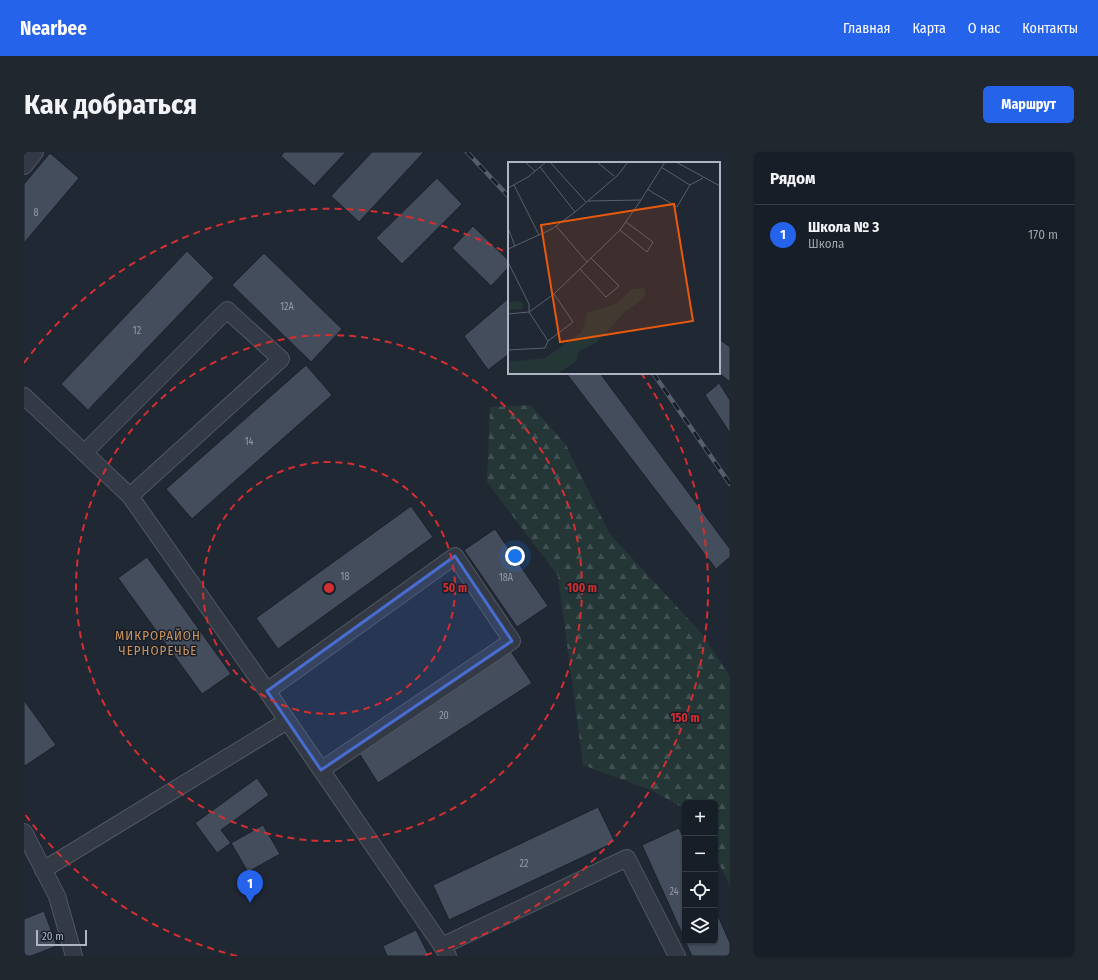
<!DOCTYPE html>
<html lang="ru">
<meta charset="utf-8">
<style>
:root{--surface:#181e27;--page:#21272f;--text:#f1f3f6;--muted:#9fa2a7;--line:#363c44;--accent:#2563eb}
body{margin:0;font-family:"Fira Sans Condensed",sans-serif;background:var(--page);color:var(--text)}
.controls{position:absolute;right:12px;bottom:12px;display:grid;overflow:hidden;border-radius:6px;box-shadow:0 1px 3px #0004}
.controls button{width:36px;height:36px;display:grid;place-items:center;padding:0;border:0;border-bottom:1px solid var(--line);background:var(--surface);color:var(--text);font:20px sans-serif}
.scale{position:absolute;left:12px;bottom:10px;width:51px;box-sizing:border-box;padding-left:4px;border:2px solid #aeb4c2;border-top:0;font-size:11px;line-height:14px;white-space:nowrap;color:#aeb4c2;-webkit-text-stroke:3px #191f2a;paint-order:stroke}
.you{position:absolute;left:491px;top:404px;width:14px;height:14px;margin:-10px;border:3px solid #fff;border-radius:50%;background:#1a73e8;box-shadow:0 0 0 6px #1a73e833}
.badge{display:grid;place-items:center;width:26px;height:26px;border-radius:50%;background:var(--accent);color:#fff;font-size:13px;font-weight:700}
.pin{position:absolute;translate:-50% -33px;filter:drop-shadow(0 1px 2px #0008)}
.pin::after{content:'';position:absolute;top:21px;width:14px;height:12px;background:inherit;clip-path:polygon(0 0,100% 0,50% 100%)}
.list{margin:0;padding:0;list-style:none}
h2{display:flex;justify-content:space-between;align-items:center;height:52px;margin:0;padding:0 16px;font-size:17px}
h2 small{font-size:13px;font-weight:400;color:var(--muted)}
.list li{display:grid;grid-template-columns:26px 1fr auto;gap:12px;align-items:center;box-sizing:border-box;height:60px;padding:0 16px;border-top:1px solid var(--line)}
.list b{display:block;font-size:15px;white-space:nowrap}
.list p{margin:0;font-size:13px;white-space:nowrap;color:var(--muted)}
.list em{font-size:13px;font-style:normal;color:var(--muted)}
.icon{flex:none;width:22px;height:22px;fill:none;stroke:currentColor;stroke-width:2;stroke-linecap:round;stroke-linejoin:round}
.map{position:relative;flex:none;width:706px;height:804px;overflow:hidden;border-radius:6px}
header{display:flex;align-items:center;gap:24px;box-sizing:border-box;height:56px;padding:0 20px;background:var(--accent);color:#fff}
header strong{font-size:19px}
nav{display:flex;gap:22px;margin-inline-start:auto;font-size:14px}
.intro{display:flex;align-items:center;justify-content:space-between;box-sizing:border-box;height:96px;padding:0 24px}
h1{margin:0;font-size:28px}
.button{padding:10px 18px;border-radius:6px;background:var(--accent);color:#fff;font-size:14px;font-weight:700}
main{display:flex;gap:24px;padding:0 24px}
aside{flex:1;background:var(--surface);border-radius:6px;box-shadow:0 1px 3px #0004}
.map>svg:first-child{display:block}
.forest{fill:url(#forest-firs)}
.building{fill:#444d5c;stroke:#1b212c}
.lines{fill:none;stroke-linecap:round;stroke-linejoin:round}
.street-casing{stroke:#515763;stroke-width:18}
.street{stroke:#343a45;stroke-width:16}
.rail-casing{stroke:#565e6c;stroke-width:4.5}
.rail{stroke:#191f2a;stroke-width:3;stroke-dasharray:9;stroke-linecap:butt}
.marked{fill:#486dd1;fill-opacity:0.2;stroke:#486dd1;stroke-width:3;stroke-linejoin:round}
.ring{fill:none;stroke:#d42f30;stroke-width:2;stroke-dasharray:7 5}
.labels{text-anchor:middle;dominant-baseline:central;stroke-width:3;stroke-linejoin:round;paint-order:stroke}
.number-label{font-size:10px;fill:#949aa8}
.neighbourhood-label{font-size:13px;letter-spacing:1px;fill:#cb945f;stroke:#191f2a}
.inset-road{fill:none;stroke:#59606d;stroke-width:1}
.view{fill:#e8590c;fill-opacity:0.15;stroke:#e8590c;stroke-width:2}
.inset-edge{fill:none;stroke:#aeb4c2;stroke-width:2}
.centre{fill:#d42f30;stroke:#191f2a;stroke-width:2}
.ring-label{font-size:12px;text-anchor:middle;font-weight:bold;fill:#d42f30;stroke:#191f2a;stroke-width:3;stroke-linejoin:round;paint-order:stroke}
</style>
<header>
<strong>Nearbee</strong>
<nav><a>Главная</a><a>Карта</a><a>О нас</a><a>Контакты</a></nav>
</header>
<div class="intro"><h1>Как добраться</h1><a class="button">Маршрут</a></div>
<main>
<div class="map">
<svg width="706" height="804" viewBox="0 0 706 804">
<defs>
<pattern id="forest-firs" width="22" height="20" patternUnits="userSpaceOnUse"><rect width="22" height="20" fill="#253637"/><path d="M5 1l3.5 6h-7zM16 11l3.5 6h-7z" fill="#425152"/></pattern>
</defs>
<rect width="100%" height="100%" fill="#202834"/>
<polygon class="forest" points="507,253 542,293 585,381 679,483 706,525 706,734 691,703 691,651 661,651 661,657 629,639 559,613 534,424 463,330 466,255"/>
<g class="building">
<polygon points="260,0 322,0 290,34 257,4"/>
<polygon points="348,0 400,0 335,70 307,44"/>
<polygon points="26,1 55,26 0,91 0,32"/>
<polygon points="413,26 438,52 378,112 352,86"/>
<polygon points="449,74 485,109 485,115 467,134 428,96"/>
<polygon points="163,99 190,126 64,258 37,232"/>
<polygon points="240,101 318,177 287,210 208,133"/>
<polygon points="485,146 485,202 464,218 440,184"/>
<polygon points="695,187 706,195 706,230 695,221"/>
<polygon points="282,213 308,243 168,367 142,337"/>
<polygon points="542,221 576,221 706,397 706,405 692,417"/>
<polygon points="695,231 706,248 706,281 681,243"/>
<polygon points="387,354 409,385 254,497 232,466"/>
<polygon points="471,377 524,454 493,475 440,398"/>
<polygon points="123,405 207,522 178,542 94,426"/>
<polygon points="486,498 508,531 354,631 333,598"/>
<polygon points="0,548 32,593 1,614 0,612"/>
<polygon points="233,626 245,643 197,678 207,691 193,701 171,671"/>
<polygon points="574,655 591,690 425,768 409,733"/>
<polygon points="239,673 256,702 224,720 207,691"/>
<polygon points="655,676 661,690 661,788 618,693"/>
<polygon points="691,757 706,791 706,804 668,804 661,789 691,789"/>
<polygon points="20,759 33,794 7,804 0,804 0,767"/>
<polygon points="392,778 405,804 363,804 359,794"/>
</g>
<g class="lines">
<g class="street-casing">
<g id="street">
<polyline points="0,14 11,0"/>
<polyline points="0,244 106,344 243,539 418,794"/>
<polyline points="60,301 203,158 257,207 106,344"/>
<polyline points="243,539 431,404 488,489 297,618"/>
<polyline points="0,680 33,744 50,804"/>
<polyline points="19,718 263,569"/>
<polyline points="424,804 418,794 603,706 653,804"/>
</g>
</g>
<use href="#street" class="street"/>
<g class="rail-casing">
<g id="rail">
<polyline points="443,0 485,45"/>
<polyline points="629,221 706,332"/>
</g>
</g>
<use href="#rail" class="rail"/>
</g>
<path class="marked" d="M431,404l57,85 -191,129 -54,-79z"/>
<g class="ring">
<circle cx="305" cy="436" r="126"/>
<circle cx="305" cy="436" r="253"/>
<path d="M213 804A379 379 0 0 1 0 661M0 211A379 379 0 0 1 483 101M617 221A379 379 0 0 1 397 804"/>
</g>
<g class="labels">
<g class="number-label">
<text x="12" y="61">8</text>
<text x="263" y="155">12А</text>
<text x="113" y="179">12</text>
<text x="225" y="290">14</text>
<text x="321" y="425">18</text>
<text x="482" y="426">18А</text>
<text x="420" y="564">20</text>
<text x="500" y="712">22</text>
<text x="650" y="740">24</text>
</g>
<g class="neighbourhood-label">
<text x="134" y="483">МИКРОРАЙОН<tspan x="134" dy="15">ЧЕРНОРЕЧЬЕ</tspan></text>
</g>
</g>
<g transform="translate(484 10)">
<rect width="212" height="212" fill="#202834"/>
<path d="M12,139l3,3 -1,5 -14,1v-8z" fill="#253637"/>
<path d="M136,126l2,6 -6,7 -14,10 -30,32 -17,8 -3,11 -19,12h-49v-12l37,-4 37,-26 5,-19 31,-10 14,-14z" fill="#253637"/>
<path class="inset-road" d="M17,0l10,9M42,0l36,40M89,0l17,14M168,0l44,24M32,5l35,45M6,23l25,50M182,23l13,-7M0,26l20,-11 18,-15M139,27l30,18 13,-22 -29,-18M133,38l24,-38M48,64l31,36M0,66l7,18M112,68l27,22 6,-10 -27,-20M0,87l44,-20 23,-17 43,-37 10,-13M0,100l21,42v8l-21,2M72,107l26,28 13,-11 -28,-28M46,132l66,-64 21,-30 -53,1M0,188l37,-2 3,-7 25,-19 -19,-28 -25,18 19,29"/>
<path class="view" d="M166,42l19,117 -133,21 -19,-117z"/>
<rect width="212" height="212" class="inset-edge"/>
</g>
<circle cx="305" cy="436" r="6" class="centre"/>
<g class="ring-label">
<text x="431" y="440">50 m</text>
<text x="558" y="440">100 m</text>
<text x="661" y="570">150 m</text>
</g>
</svg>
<div class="controls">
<button>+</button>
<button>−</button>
<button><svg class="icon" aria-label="locate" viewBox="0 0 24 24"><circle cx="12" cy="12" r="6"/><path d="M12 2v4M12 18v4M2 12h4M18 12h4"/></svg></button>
<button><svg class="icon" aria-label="layers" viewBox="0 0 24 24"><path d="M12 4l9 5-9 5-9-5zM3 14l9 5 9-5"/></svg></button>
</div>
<div class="scale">20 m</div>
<div class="you"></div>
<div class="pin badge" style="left:226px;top:751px">1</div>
</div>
<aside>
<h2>Рядом<small></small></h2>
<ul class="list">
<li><span class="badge">1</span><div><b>Школа № 3</b><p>Школа</p></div><em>170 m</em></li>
</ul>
</aside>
</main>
